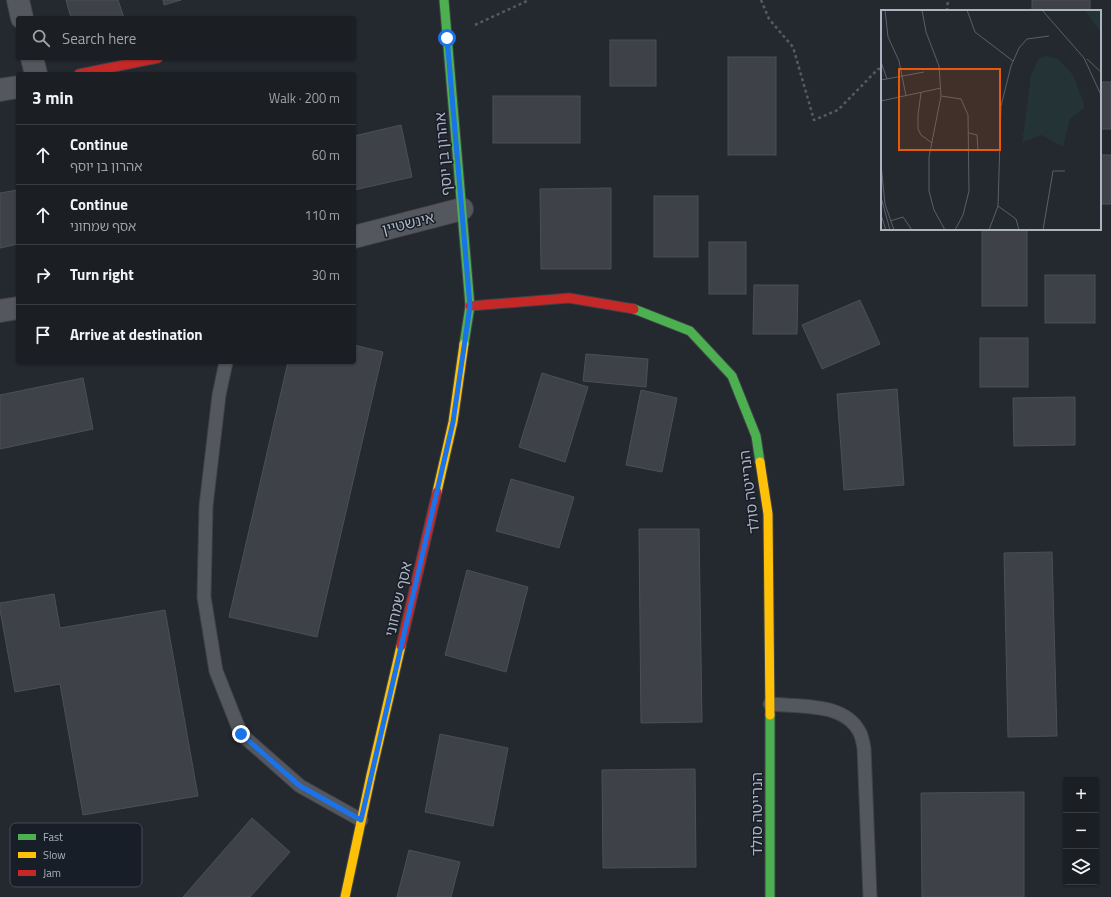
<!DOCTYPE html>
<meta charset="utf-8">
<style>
:root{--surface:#1b1e23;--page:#24272b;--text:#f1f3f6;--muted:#a0a2a6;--line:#393c41}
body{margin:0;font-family:"Titillium Web","Noto Sans Hebrew",sans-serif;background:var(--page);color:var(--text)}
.controls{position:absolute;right:12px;bottom:12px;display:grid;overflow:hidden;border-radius:4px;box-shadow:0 1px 3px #0004}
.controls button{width:36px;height:36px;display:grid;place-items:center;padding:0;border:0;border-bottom:1px solid var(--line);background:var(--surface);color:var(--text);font:20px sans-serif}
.stop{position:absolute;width:12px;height:12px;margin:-9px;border:3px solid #1a73e8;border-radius:50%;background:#fff}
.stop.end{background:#1a73e8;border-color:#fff;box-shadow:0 1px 4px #0008}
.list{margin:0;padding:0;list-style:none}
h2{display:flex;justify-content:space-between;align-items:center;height:52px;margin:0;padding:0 16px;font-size:17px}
h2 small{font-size:13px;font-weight:400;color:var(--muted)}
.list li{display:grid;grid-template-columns:26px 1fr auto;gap:12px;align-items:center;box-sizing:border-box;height:60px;padding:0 16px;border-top:1px solid var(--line)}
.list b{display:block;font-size:15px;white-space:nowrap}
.list p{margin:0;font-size:13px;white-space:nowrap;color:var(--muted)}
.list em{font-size:13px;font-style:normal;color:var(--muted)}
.icon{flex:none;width:22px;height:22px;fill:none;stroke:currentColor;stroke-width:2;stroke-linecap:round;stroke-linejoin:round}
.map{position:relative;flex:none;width:1111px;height:897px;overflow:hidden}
.search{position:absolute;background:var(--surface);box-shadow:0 1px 3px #0004;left:16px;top:16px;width:340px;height:44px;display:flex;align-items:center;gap:10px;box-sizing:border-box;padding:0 14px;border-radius:4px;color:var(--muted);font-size:15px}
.panel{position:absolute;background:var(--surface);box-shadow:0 1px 3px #0004;left:16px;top:72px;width:340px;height:292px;border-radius:4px}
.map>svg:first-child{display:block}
.building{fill:#3e4148;stroke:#4b4f57}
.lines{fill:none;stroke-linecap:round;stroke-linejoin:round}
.lane-casing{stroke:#404248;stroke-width:15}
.street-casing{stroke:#404248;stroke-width:24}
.fast-casing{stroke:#404248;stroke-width:11}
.slow-casing{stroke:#404248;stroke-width:11}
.jam-casing{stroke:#404248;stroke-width:11}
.path{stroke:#575b61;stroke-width:2.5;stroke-dasharray:3 3;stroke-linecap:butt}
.lane{stroke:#54575d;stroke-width:13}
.street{stroke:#54575d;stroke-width:22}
.fast{stroke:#4caf50;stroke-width:9}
.slow{stroke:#ffc107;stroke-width:9}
.jam{stroke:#c62828;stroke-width:9}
.route{stroke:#1a73e8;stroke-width:5}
.labels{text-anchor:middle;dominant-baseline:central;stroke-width:3;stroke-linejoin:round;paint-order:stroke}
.street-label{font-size:15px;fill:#acb3c1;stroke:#181e28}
.inset-road{fill:none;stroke:#5a6069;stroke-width:1}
.view{fill:#e8590c;fill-opacity:0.15;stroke:#e8590c;stroke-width:2}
.inset-edge{fill:none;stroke:#acb3c1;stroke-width:2}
.key{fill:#181e28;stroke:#444b56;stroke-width:1}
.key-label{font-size:11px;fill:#acb3c1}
</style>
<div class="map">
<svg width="1111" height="897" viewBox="0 0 1111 897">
<rect width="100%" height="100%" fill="#24282f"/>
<g class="building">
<polygon points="66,0 118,0 124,18 71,18"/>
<polygon points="163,0 181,0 164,5"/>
<rect x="1032" y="0" width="58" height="11"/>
<rect x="610" y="40" width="46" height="46"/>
<rect x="728" y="57" width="48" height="98"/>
<rect x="1100" y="82" width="11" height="47"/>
<rect x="493" y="96" width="87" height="47"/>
<polygon points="401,125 412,177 354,190 354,136"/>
<rect x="1100" y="155" width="11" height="49"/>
<polygon points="611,188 611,269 541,269 540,189"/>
<polygon points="17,190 18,244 0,248 0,193"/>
<rect x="654" y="196" width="44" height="61"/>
<rect x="982" y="229" width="45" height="77"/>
<rect x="709" y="242" width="37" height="52"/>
<rect x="1045" y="275" width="50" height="48"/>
<polygon points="754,285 798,285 797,334 753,334"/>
<polygon points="860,300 880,344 822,369 802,325"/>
<rect x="980" y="338" width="48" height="49"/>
<polygon points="354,345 383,352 317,637 229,617 288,362 354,362"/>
<polygon points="586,354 648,359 646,387 583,381"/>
<polygon points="542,373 588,387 565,462 519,447"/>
<polygon points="83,378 93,429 0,449 0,395"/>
<polygon points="897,389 904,485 844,490 837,394"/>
<polygon points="641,390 677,398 662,472 626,465"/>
<polygon points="1075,397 1075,445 1014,446 1013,398"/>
<polygon points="511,479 574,497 559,548 496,531"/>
<polygon points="639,529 699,529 702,722 641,723"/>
<polygon points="1052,552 1057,736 1008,737 1004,553"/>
<polygon points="467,570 528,587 506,672 445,655"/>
<polygon points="54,594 60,628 165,610 198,796 83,815 60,684 15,692 0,610 0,603"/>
<polygon points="440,734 508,748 493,826 425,812"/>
<polygon points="695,769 696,867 603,868 602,770"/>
<polygon points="1024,792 1024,897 922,897 921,793"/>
<polygon points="252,818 290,852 250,897 183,897"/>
<polygon points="409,850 460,862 451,897 397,897"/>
</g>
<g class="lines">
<g class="lane-casing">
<g id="lane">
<polyline points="226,362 219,395 206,506 204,597 216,671 241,734 300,786 361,820"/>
<path d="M770,704c30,3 75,-2 90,29 2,4 3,10 4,15l6,149"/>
</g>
</g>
<g class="street-casing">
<g id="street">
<polyline points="18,0 22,18"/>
<polyline points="32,58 36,74"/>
<polyline points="0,90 18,87"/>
<polyline points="354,237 462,209"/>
<polyline points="0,311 18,308"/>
</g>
</g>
<g class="fast-casing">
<g id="fast">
<polyline points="444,0 470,306 464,344"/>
<polyline points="634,309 690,331 732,376 756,436 760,462"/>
<polyline points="770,715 770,897"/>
</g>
</g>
<g class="slow-casing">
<g id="slow">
<polyline points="760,462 768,514 770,715"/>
<polyline points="437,492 453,422 464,344"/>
<polyline points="345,897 371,775 401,646"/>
</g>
</g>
<g class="jam-casing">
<g id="jam">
<polyline points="79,74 158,58"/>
<polyline points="470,306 569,298 634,309"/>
<polyline points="401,646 437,492"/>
</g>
</g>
<g class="path">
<polyline points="761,0 769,19 793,47 814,120 838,110 878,69 882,69"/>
<polyline points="947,11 948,0"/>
<polyline points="475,25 529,0"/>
</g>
<use href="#lane" class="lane"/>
<use href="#street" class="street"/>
<use href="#fast" class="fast"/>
<use href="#slow" class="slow"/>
<use href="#jam" class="jam"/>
</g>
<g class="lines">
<polyline class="route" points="241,734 300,786 361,820 453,422 470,306 447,38"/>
</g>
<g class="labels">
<g class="street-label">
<text transform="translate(443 154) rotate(-95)">אהרון בן יוסף</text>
<text transform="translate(408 223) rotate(-14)">אינשטיין</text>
<text transform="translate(749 492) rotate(-97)">הנרייטה סולד</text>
<text transform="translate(398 599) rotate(-77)">אסף שמחוני</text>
<text transform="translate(756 814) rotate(-90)">הנרייטה סולד</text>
</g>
</g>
<g transform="translate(881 10)">
<rect width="220" height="220" fill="#24282f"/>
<path d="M203,0h17v22l-4,-5zM166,46l11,3 15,16 11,29v4l-14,11 -7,28 -22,-12 -19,8 9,-68 8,-17z" fill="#243335"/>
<path class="inset-road" d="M4,0l3,27 11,24 7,35M41,0l4,22 13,34 2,30 -12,61v34l5,19 11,20M86,0l8,22 38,29M161,0l42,48 17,37M206,49l14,13M0,52l6,17M0,70l43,-8M40,83l-3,22v14l3,6 11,8M60,86l20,3 7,16 1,76 -6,24 -8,15M0,91l60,-13M88,123l8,2 1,16M0,154l4,40 9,26M0,187l9,33M117,196l18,13 3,11M0,205l5,15M9,211l13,-4 9,13M108,220l9,-24 3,-100 10,-40 8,-18 8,-9 22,-3M162,220l10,-59h12"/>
<path class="view" d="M18,59h101v81h-101z"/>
<rect width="220" height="220" class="inset-edge"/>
</g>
<rect x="10" y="823" width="132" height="64" rx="6" class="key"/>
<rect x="18" y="834" width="18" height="6" fill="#4caf50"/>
<rect x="18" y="852" width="18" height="6" fill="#ffc107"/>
<rect x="18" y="870" width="18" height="6" fill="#c62828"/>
<g class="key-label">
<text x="43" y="841">Fast</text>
<text x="43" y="859">Slow</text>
<text x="43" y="877">Jam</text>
</g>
</svg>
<div class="controls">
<button>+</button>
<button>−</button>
<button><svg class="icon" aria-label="layers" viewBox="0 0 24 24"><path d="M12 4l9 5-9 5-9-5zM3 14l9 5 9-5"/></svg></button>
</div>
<div class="stop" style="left:447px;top:38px"></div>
<div class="stop end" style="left:241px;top:734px"></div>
<div class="search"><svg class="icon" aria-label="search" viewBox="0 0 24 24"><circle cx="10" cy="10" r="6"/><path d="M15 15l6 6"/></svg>Search here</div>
<section class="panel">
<h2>3 min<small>Walk · 200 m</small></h2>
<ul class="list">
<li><svg class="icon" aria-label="ahead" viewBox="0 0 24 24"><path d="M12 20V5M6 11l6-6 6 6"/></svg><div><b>Continue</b><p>אהרון בן יוסף</p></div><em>60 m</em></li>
<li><svg class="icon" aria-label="ahead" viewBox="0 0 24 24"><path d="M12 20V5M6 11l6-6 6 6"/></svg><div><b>Continue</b><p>אסף שמחוני</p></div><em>110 m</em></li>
<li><svg class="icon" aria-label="right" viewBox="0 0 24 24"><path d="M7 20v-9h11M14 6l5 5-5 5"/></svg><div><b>Turn right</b></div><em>30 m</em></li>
<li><svg class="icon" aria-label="arrive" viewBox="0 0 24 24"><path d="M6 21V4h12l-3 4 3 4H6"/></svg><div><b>Arrive at destination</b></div></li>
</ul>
</section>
</div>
